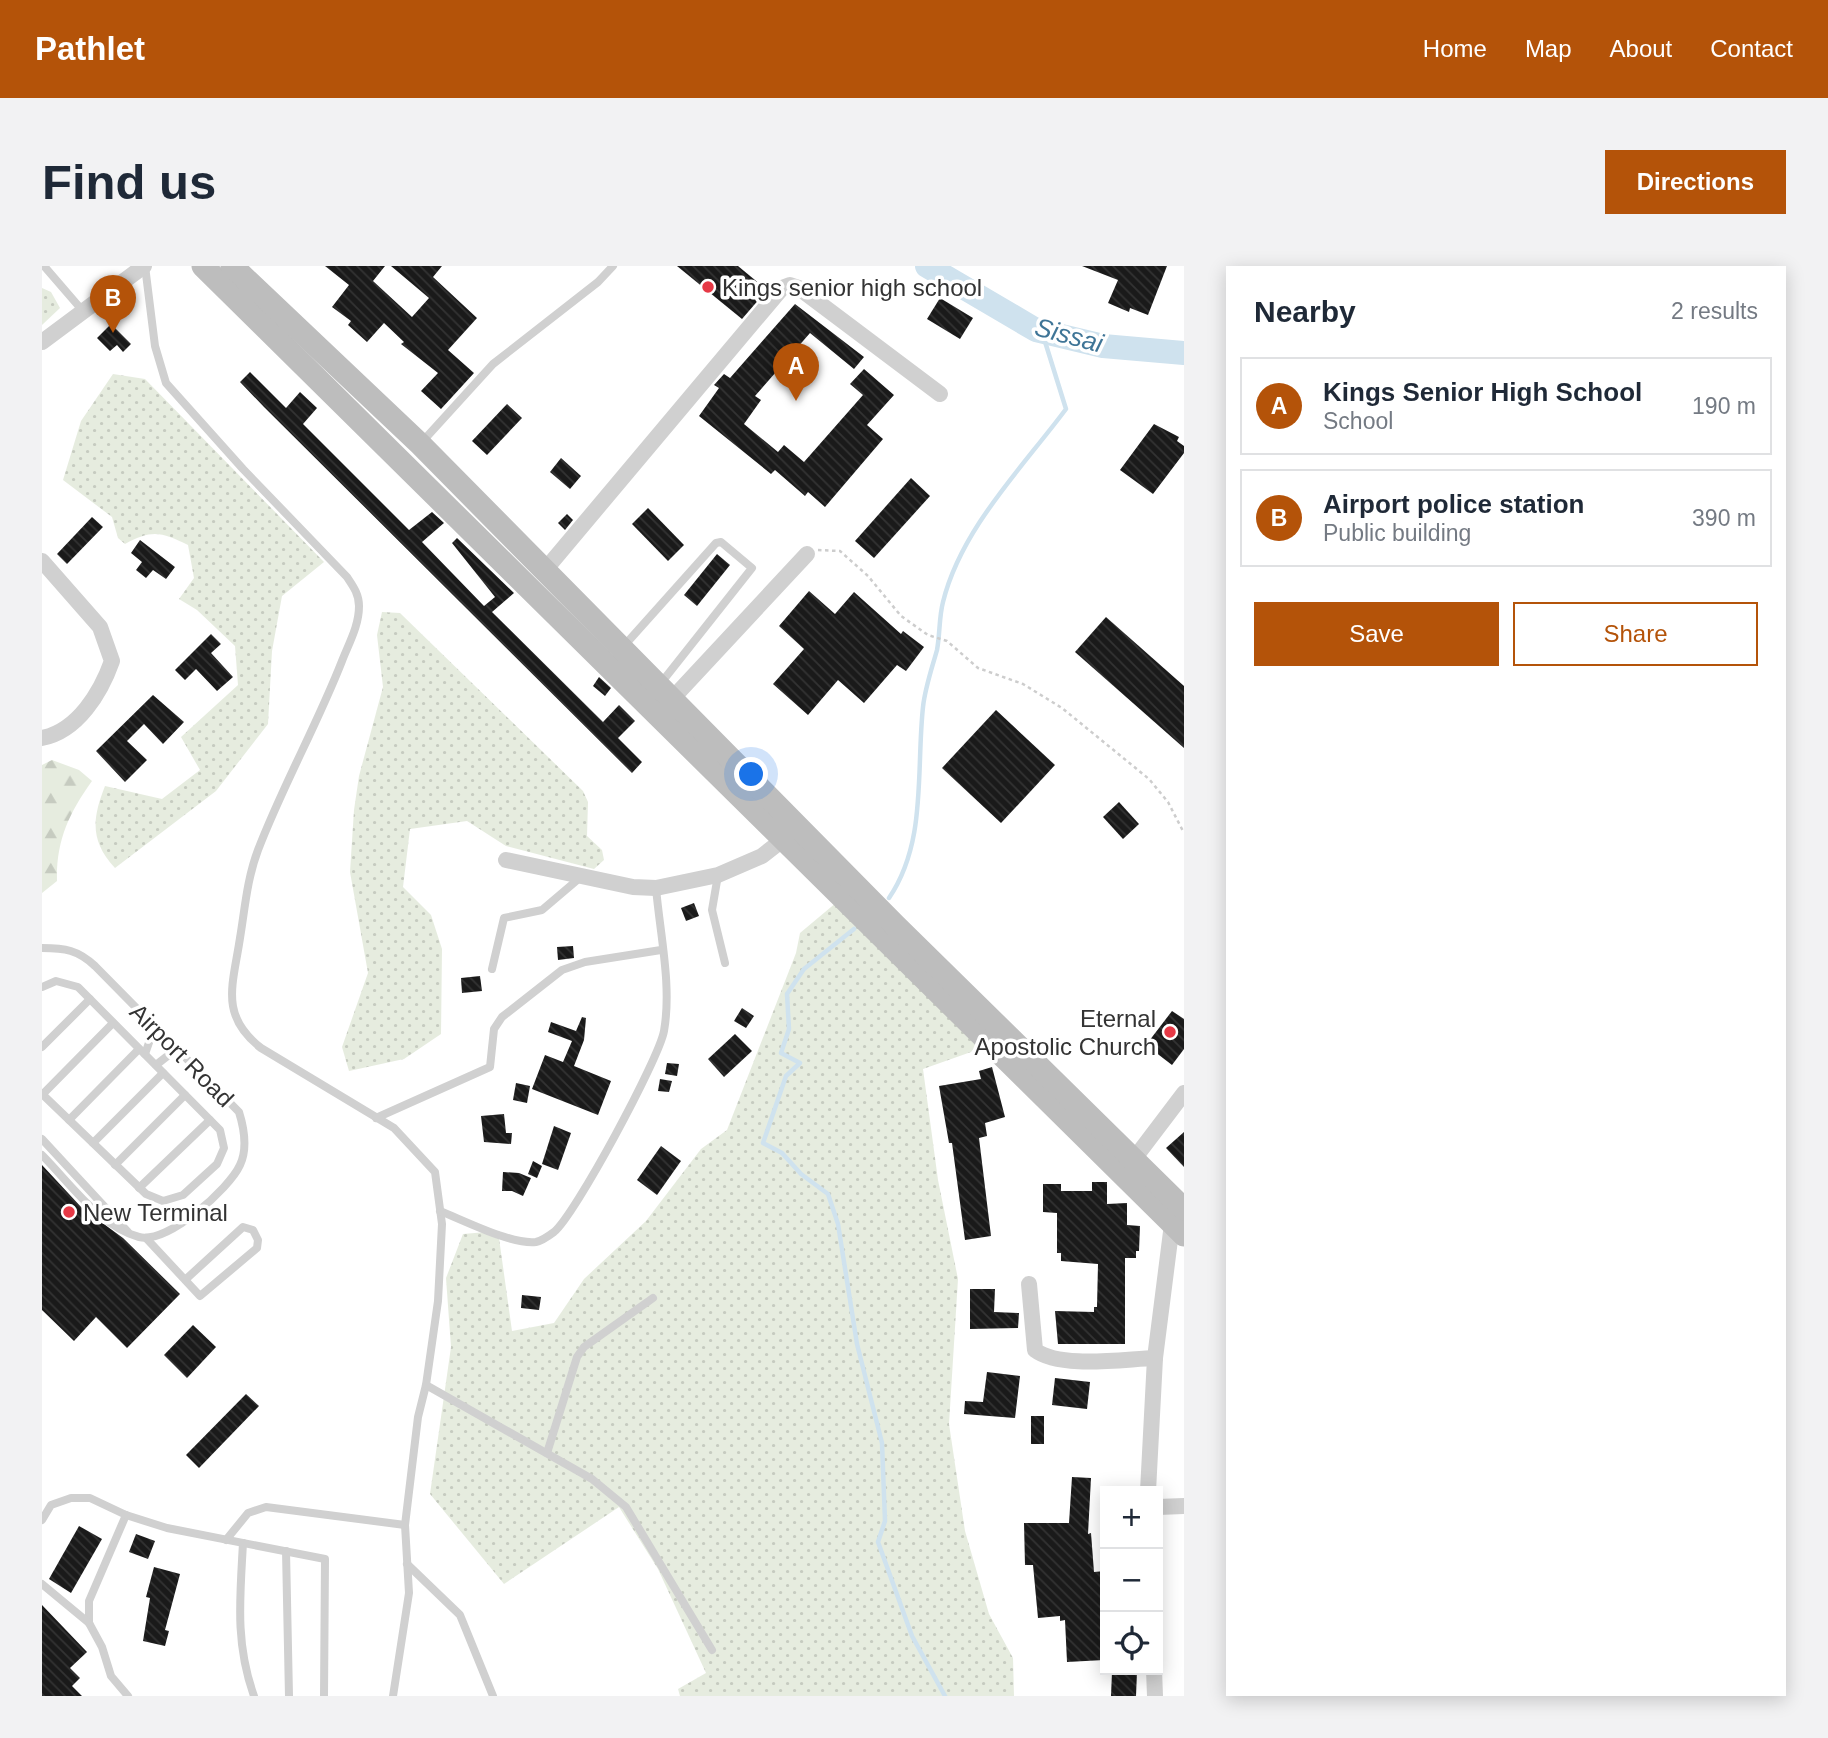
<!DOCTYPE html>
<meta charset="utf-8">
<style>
:root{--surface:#fff;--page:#f2f2f3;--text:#1f2937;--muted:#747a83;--line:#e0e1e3;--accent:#b45309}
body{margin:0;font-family:Arial,sans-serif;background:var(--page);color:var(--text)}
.controls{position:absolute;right:21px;bottom:21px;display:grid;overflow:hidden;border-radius:0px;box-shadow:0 4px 18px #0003}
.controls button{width:63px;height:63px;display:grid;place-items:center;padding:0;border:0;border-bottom:2px solid var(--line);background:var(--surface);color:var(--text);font:35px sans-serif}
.you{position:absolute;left:710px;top:509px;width:24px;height:24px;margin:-18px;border:5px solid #fff;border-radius:50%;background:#1a73e8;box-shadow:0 0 0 10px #1a73e833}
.badge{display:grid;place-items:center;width:46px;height:46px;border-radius:50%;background:var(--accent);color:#fff;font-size:23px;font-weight:700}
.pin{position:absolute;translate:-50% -58px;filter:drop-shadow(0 2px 4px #0008)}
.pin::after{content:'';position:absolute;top:37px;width:24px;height:21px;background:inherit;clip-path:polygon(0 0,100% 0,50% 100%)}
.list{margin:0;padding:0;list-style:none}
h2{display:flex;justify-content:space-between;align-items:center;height:91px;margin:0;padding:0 28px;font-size:30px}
h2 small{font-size:23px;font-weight:400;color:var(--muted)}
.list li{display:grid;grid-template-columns:46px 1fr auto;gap:21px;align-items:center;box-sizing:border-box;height:98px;margin:0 14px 14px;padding:0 14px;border:2px solid var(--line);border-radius:0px}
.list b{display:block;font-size:26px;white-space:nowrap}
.list p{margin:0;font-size:23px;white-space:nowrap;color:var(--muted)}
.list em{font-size:23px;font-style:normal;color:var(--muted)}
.actions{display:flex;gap:14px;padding:21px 28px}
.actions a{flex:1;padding:16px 0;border:2px solid var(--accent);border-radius:0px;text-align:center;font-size:24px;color:var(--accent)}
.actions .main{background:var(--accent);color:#fff}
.icon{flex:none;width:38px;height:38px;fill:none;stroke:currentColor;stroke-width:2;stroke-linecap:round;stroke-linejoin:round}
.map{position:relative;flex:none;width:1142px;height:1430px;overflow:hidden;border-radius:0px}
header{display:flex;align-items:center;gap:42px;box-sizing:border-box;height:98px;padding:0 35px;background:var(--accent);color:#fff}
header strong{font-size:33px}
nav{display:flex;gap:38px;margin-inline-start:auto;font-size:24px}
.intro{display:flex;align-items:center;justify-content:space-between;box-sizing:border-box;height:168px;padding:0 42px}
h1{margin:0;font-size:49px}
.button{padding:18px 32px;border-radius:0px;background:var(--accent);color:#fff;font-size:24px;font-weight:700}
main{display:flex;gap:42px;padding:0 42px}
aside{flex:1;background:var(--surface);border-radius:0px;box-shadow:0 4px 18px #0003}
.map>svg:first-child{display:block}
.grass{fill:url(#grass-dots)}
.forest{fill:url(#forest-firs)}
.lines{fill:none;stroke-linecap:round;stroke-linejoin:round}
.stream{stroke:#cfe2ee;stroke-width:4.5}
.river{stroke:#cfe2ee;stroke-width:24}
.building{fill:url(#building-back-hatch)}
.path{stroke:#cdcdcd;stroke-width:2.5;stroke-dasharray:3.5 3.5;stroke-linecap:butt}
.lane{stroke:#d0d0d0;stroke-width:8}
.street{stroke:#d0d0d0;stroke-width:16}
.secondary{stroke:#bdbdbd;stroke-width:23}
.poi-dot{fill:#e63946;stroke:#fff;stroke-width:2.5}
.labels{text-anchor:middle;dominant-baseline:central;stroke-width:7;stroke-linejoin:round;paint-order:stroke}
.poi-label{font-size:24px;fill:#333;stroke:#fff;text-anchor:start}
.street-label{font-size:24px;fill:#333;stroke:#fff}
.water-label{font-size:26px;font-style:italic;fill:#3f7597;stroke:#fff}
</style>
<header>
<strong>Pathlet</strong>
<nav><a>Home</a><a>Map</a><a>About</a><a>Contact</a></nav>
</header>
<div class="intro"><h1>Find us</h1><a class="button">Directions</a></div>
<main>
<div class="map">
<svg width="1142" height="1430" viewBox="0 0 1142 1430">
<defs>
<pattern id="grass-dots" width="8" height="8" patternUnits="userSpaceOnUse" patternTransform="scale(1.75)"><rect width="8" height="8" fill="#e6ecdf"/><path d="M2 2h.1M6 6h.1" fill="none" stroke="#c6cbc0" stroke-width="1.8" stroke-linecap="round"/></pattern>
<pattern id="forest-firs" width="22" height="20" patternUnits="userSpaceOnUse" patternTransform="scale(1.75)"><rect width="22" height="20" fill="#e6ecdf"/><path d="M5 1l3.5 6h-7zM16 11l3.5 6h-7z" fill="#c6cbc0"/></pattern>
<pattern id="building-back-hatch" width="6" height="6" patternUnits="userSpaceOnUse" patternTransform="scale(1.75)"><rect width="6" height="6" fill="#1a1a1a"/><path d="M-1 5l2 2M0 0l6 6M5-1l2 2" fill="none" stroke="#333"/></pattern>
</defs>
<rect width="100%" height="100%" fill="#fff"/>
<g class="grass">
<polygon points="0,22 9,26 18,42 0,59"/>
<path d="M71,108l32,5 179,183 -42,34 -10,55 -4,73 -52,67 -101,77c-25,-27 -23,-49 -10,-82l57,13 38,-29 -19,-33 57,-52 -3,-39 -38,-36 -18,-11 15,-21 -6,-33c-26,-13 -36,-16 -63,-1l-7,-6 -6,-21 -49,-37 18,-59z"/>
<polygon points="340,346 358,347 541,525 546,536 545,570 560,584 562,594 552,603 464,580 425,555 368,563 361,621 389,649 400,683 399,768 362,793 307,805 300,781 326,707 308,606 312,544 317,510 341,421 335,369"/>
<polygon points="795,636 937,777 929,786 881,803 896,914 916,1013 907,1158 923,1265 947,1348 971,1392 972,1430 638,1430 636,1423 664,1407 616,1303 577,1241 462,1318 388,1228 409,1081 404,1012 421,968 456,965 470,1065 512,1057 542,1013 604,955 659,883 685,864 754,687 758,667"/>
</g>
<path class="forest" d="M10,494l27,10 13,11c-23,32 -36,60 -35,100l-15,12v-128z"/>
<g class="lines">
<g class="stream">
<path d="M847,632c38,-56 27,-126 34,-191 2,-19 9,-39 14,-57 3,-16 2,-33 6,-48 18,-73 79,-134 123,-193l-24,-77"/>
<polyline points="812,663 762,703 745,728 747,763 739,787 758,797 744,810 721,877 740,887 759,908 786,928 796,958 815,1078 840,1177 843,1255 836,1276 870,1370 903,1430"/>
</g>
<polyline class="river" points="885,0 994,64 1061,80 1142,87"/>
</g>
<g class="building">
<polygon points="283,0 343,0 331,15 370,51 387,32 349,0 400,0 391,11 435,52 406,84 432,107 399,143 379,125 396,107 359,78 362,76 342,57 325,76 306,59 309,55 290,41 307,19"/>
<polygon points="635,0 696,0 725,24 700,53"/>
<polygon points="1040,0 1125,0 1106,49 1088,42 1087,46 1066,37 1076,14"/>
<polygon points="898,32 931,52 918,73 885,53"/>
<polygon points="753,38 822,91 812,103 768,67 713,130 719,134 702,158 736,186 742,179 762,196 821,129 808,118 822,103 852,129 825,159 841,173 783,241 766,226 763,230 733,204 729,208 657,150 677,122 672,119 682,108 688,112"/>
<polygon points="69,58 89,78 81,86 75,79 68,85 55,72"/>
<polygon points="208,106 244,142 258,126 275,142 261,158 367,264 390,246 402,257 380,276 442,340 453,331 410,277 415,272 472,327 450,346 561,456 577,439 593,455 576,472 600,496 590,507 222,141 198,116"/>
<polygon points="465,138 480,152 445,189 430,175"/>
<polygon points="1112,158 1137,171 1135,175 1142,180 1142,187 1111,228 1078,204"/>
<polygon points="519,192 539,210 528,223 508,206"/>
<polygon points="869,212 888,230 832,292 813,275"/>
<polygon points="606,242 642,279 626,295 590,258"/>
<polygon points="525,248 531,254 523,264 516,257"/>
<polygon points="50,251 61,261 25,298 15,288"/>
<polygon points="98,274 133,301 124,313 111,304 104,312 94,304 100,296 89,287"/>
<polygon points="675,288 688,299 655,340 642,329"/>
<polygon points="767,325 793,348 812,326 859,368 861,365 882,381 864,405 855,399 822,437 796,414 766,449 731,418 762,383 737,360"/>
<polygon points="1064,351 1142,420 1142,482 1033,386"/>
<polygon points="169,368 179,378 169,387 191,411 175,425 154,403 143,414 133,404"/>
<polygon points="557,411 569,422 563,430 551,420"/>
<polygon points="111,429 142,456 121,478 102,458 85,475 105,494 83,516 54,485"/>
<polygon points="954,444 1013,499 959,557 900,502"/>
<polygon points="1077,536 1097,558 1081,573 1061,551"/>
<polygon points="652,637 657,650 644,655 639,642"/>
<polygon points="531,680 532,692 516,694 515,681"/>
<polygon points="438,710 440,725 420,727 419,712"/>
<polygon points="700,742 712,750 704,762 692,755"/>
<polygon points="1130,745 1142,753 1142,783 1130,799 1104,779"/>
<polygon points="540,751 544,752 542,774 532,800 569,815 556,849 490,823 503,789 521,796 530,775 506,766 509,756 534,765"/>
<polygon points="693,768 710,785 682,811 666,793"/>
<polygon points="625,797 637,798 635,810 623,808"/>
<polygon points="950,801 963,851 943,857 945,870 937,872 949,970 923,974 910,877 907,877 897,820 939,813 937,805"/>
<polygon points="618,813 630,815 627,826 616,825"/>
<polygon points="474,817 488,820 485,837 471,834"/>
<polygon points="462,848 464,867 470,867 469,878 442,876 439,850"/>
<polygon points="512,860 529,867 516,904 500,898"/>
<polygon points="1142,866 1142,901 1124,882"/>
<polygon points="619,880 639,895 615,929 595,914"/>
<polygon points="491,895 500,900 495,912 486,908"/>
<polygon points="0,899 40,942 81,972 138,1028 85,1082 54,1051 32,1075 0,1044"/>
<polygon points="461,906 477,907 489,912 481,930 470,925 460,925"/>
<polygon points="1050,916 1065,916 1065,938 1085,937 1085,959 1098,960 1097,985 1094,985 1094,992 1083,992 1083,1078 1016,1078 1013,1045 1052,1046 1052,1041 1055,1041 1056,998 1019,995 1019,987 1015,987 1015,947 1001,946 1001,918 1019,918 1019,925 1050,925"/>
<polygon points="928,1023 953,1023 952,1046 977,1047 976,1062 928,1063"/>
<polygon points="480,1029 499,1031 497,1044 479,1042"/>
<polygon points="151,1059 174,1081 145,1112 122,1089"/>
<polygon points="945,1106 978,1110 973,1152 922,1148 923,1135 941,1136"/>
<polygon points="1013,1112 1048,1116 1045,1143 1010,1139"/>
<polygon points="204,1128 217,1140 157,1202 144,1189"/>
<rect x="989" y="1150" width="13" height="28"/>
<polygon points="1030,1211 1049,1212 1046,1268 1049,1267 1052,1306 1063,1305 1062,1394 1025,1396 1023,1354 1018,1355 1018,1350 996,1352 991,1299 983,1299 982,1257 1027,1257"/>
<polygon points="37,1260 60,1273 29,1327 7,1313"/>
<polygon points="94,1268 113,1275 106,1293 87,1286"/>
<polygon points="112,1301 138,1308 123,1364 127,1365 123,1380 101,1375 108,1332 104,1331"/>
<polygon points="0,1339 45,1386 28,1402 38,1412 30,1420 40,1430 0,1430"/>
<polygon points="1070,1406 1095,1406 1094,1430 1069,1430"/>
</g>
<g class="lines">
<polyline class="path" points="776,284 798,285 826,310 859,350 886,369 905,375 936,402 981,418 1020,442 1107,513 1126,536 1142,567"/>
<g class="lane">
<polyline points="2,0 40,44"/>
<path d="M103,0l10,80 11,37 77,86 104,108c6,9 12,17 12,29 0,20 -10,37 -17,55 -25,64 -59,124 -84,189 -11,29 -13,58 -18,88 -7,47 -21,77 21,110l133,80 41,44 7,52 -4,77 -12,84 -8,32 -13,108 4,68 -16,103"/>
<polyline points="380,176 451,98 556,16 571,0"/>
<polyline points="581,381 674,277 679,276 710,302 619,417"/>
<polyline points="676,609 670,644 683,697"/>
<path d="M0,682c23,0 36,2 53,18l144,146c5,16 9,36 1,53 -11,24 -72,79 -101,72 -39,-10 -69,-54 -97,-82"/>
<polyline points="450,703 462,652 500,644 540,610"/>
<polyline points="0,721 14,715 36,721 178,864 182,882 175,898 141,929 121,935 104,928 0,828"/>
<polyline points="0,781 48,733"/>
<polyline points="103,788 110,768 106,755"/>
<polyline points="114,799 128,788 141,789"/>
<polyline points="1,828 71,757"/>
<polyline points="334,852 448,801 452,763 460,751 520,704 543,696 619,684"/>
<polyline points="27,854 97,783"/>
<polyline points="0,873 86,966"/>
<polyline points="51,877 121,807"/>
<polyline points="73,899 143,829"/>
<polyline points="97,922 168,854"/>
<path d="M398,945c23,9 72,34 96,31 5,-1 14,-7 18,-10 21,-17 105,-173 110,-201 8,-45 -4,-97 -8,-143"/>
<polyline points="104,972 158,1030 215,982 216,974 211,964 201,961 143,1014"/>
<polyline points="384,1119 550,1213 584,1241 670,1384"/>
<polyline points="505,1187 535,1091 542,1081 611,1032"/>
<polyline points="84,1249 47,1335 47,1357 60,1381 69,1410 86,1430"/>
<polyline points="0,1254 9,1239 29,1232 48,1232 84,1249 125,1262 283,1293 282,1430"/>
<polyline points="184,1274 206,1247 224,1241 363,1259"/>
<path d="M201,1277c-3,55 -8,100 11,153"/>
<polyline points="244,1285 247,1430"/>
<polyline points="365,1298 418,1349 451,1430"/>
<polyline points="0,1318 47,1357"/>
</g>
<g class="street">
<polyline points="0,76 102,0"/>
<path d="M0,295l58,66 12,34c-11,31 -34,70 -70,77"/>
<polyline points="503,304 740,22 748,19 757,22 898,128"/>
<polyline points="630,433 765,288"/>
<polyline points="464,594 591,621 614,622 676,609 720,590 747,569"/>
<polyline points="1092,893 1142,827"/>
<path d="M987,1018l6,66c25,19 88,9 120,8"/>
<polyline points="1106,1225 1113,1092 1130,958"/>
<polyline points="1116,1241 1142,1240"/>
<polyline points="1112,1404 1113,1430"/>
</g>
<g class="secondary">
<polyline points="161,0 1142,969"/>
<polyline points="190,0 378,178 853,659 1142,943"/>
</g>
</g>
<g class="poi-dot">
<circle cx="666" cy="21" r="7"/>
<circle cx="1128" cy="766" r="7"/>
<circle cx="27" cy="946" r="7"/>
</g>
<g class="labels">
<g class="poi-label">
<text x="680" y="21">Kings senior high school</text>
<text x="1114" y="752" text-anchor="end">Eternal<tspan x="1114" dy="28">Apostolic Church</tspan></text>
<text x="41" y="946">New Terminal</text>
</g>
<g class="street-label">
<text transform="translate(140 789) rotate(45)">Airport Road</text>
</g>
<g class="water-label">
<text transform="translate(1027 69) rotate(15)">Sissai</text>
</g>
</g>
</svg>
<div class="controls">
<button>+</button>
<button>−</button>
<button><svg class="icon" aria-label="locate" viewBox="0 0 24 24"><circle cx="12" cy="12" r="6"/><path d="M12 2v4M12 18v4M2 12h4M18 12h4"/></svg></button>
</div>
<div class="you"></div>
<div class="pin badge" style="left:754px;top:135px">A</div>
<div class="pin badge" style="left:71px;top:67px">B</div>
</div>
<aside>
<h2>Nearby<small>2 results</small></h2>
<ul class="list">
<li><span class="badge">A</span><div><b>Kings Senior High School</b><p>School</p></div><em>190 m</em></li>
<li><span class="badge">B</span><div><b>Airport police station</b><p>Public building</p></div><em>390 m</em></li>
</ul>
<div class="actions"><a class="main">Save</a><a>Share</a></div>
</aside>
</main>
